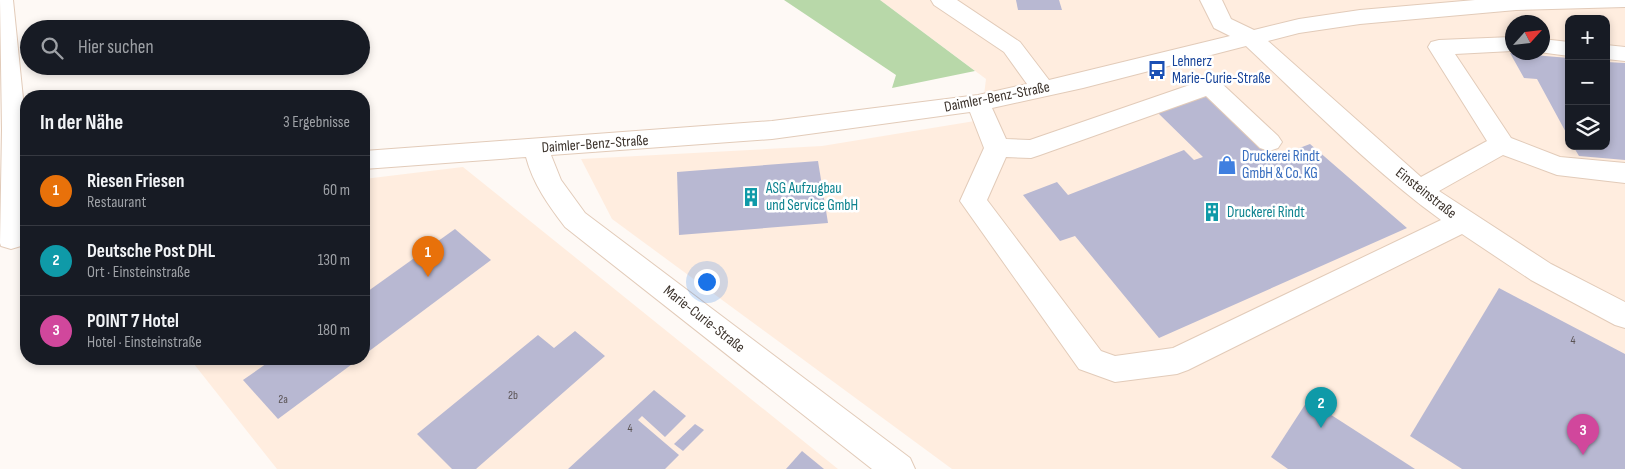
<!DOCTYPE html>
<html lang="de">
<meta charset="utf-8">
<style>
:root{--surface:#171b24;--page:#242831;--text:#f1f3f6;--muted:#9ea1a6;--line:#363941;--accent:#ca4381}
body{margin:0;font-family:"Sofia Sans Condensed",sans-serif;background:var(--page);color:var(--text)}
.controls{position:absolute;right:15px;top:15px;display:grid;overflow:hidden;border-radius:10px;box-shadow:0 2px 8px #0003}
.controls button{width:45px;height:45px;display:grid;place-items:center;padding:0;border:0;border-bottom:1px solid var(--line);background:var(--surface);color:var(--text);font:25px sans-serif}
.compass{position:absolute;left:1505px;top:15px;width:45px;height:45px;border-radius:50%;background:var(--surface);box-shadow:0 2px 8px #0003;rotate:63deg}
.you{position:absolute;left:706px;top:281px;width:18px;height:18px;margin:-12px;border:4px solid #fff;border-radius:50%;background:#1a73e8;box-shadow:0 0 0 8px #1a73e833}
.badge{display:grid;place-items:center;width:32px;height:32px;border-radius:50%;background:var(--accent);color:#fff;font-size:16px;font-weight:700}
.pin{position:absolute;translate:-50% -41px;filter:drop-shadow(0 1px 2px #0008)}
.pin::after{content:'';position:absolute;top:26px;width:18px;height:15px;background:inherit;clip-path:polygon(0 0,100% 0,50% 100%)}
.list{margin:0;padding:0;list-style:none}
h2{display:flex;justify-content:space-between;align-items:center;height:65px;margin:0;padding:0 20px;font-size:21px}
h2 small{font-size:16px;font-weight:400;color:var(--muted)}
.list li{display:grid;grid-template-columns:32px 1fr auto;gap:15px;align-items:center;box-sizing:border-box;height:70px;padding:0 20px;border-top:1px solid var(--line)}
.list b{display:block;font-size:19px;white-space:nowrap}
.list p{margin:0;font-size:16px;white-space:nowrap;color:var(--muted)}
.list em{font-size:16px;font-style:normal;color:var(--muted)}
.icon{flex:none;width:28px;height:28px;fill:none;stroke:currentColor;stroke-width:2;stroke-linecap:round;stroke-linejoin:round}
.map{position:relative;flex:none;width:1625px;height:469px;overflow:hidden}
.search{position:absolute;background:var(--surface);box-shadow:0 2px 8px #0003;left:20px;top:20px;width:350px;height:55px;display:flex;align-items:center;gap:12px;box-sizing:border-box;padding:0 18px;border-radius:28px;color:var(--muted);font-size:19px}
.panel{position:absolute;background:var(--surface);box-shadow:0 2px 8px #0003;left:20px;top:90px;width:350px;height:275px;border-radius:20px}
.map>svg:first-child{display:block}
.built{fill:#ffeddf;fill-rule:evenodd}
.green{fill:#b8d8a9}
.building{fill:#b8b8d2}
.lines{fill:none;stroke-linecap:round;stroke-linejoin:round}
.minor-casing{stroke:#e2cbb9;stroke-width:2}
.minor{fill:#fff;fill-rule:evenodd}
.labels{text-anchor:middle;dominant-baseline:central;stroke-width:5;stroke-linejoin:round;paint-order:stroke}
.number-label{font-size:12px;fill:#5a5354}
.transit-label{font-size:15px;fill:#164399;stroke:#fff;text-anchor:start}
.street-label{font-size:15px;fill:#3a312a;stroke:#fff}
.shop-label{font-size:15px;fill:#366cbe;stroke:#fff;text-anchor:start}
.culture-label{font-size:15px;fill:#0d838f;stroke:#fff;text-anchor:start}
</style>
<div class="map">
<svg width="1625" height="469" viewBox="0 0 1625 469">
<rect width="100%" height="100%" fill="#fef9f5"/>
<g class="built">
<path d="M880,0h745v469h-673l-340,-250 -31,-60 241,-13 159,-26 5,-41zM1569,19h37v127h-37zM1512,22h30v30h-30z"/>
<polygon points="463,167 838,469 277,469 190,359 364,359 364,179"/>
</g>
<polygon class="green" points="784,0 880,0 975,71 892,88 896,75"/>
<g class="building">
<polygon points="1016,0 1059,0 1062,10 1018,10"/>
<polygon points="1510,53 1569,58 1569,138 1537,79 1524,78"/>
<polygon points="1606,62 1625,63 1625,160 1579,156 1573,146 1606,146"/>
<polygon points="1206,96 1273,158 1310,144 1407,228 1159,338 1075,236 1060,241 1023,195 1057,182 1068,195 1184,150 1194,160 1203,157 1158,113"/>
<polygon points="818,161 828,223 679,235 677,172"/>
<polygon points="455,229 491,260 364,355 364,294"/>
<polygon points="1499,288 1625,354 1625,469 1462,469 1410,436"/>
<polygon points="575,331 605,356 476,469 452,469 417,434 538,335 554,348"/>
<polygon points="273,359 359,359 278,419 243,380"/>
<polygon points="654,390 686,416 665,437 642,416 638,420 679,455 665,469 568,469"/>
<polygon points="1308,400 1415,469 1288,469 1271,457"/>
<polygon points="695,424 704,430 683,451 674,444"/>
<polygon points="802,451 824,469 786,469"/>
</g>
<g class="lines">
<g class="minor-casing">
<g id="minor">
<polygon points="0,0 13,0 26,128 21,153 20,176 25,238 21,246 11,249 1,246 0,243 2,130"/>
<path d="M931,0h26l63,42 29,38 181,-44 -16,-8 -14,-28h22l9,19 23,11 45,-11 61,-9 115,-10h150v7l-109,3 -156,14 -61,9 -31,8 153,136 66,-36 -59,-94 3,-5 8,-2 73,-3v14l-57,3 56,84 49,19 65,6v20l-68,-8 -54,-20 -64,36 112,73 74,38v26l-10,-3 -84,-45 -69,-46 -274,136 -11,4 -62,8 -36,-13 -119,-168 24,-53 -14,-36 -198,27 -221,16 10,25 24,33 325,245 5,11h-43l-307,-242c-16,-21 -32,-43 -39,-70l-162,12v-18l408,-30 206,-26 49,-11 -23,-32 -70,-47zM1246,46c64,60 125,123 195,174l-268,128 -58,8 -14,-5 -114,-151 19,-43 25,1 9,-3 166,-59 54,52 9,3 9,-3 4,-6 -4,-6 -60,-56 -8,-2 -180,62 -24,-1 -14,-31 91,-20z"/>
<polygon points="1542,39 1569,42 1569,56 1539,52 1542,52"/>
<polygon points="1606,45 1625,47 1625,61 1606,59"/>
</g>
</g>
<use href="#minor" class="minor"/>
</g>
<defs>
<g id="bus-bare" transform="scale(1.5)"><path d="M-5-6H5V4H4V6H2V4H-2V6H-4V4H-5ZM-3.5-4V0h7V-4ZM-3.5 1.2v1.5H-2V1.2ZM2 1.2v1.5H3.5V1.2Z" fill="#1a4fb4" stroke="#fff" stroke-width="2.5" paint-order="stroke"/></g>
<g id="shop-bare" transform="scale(1.5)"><path d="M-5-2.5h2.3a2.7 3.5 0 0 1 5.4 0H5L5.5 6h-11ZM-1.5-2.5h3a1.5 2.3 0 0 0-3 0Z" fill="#3f7fe0" stroke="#fff" stroke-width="2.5" paint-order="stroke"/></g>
<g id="building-bare" transform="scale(1.5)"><path d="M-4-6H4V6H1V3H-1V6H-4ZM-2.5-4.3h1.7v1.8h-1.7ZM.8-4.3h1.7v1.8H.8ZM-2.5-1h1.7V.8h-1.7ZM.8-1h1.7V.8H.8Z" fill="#0f9aa8" stroke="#fff" stroke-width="2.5" paint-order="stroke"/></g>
</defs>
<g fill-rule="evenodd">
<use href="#bus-bare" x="1157" y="70"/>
<use href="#shop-bare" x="1227" y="165"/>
<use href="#building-bare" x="751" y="197"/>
<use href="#building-bare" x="1212" y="212"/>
</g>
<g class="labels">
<g class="number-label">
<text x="1573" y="340">4</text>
<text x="513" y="395">2b</text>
<text x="283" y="399">2a</text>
<text x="630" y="428">4</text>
</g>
<g class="transit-label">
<text x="1172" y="61">Lehnerz<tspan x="1172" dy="17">Marie-Curie-Straße</tspan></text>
</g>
<g class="street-label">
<text transform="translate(997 97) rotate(-11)">Daimler-Benz-Straße</text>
<text transform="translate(595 144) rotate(-4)">Daimler-Benz-Straße</text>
<text transform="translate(1426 193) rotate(38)">Einsteinstraße</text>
<text transform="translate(704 319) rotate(38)">Marie-Curie-Straße</text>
</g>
<g class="shop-label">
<text x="1242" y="156">Druckerei Rindt<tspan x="1242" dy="17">GmbH &amp; Co. KG</tspan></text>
</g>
<g class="culture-label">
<text x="766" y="188">ASG Aufzugbau<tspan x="766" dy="17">und Service GmbH</tspan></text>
<text x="1227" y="212">Druckerei Rindt</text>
</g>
</g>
</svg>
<div class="controls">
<button>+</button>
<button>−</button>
<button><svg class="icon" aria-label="layers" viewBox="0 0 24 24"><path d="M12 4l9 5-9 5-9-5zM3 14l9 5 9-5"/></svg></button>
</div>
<svg class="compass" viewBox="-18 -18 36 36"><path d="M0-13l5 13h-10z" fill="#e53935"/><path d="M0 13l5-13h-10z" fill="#9ea1a6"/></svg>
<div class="you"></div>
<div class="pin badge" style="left:428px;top:277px;background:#e8710a">1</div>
<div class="pin badge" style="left:1321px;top:428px;background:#0f9aa8">2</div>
<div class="pin badge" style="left:1583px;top:455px;background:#d1479c">3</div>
<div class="search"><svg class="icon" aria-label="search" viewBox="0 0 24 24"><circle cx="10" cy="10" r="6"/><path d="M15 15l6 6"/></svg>Hier suchen</div>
<section class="panel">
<h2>In der Nähe<small>3 Ergebnisse</small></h2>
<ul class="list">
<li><span class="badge" style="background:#e8710a">1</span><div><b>Riesen Friesen</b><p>Restaurant</p></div><em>60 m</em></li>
<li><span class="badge" style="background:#0f9aa8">2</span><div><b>Deutsche Post DHL</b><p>Ort · Einsteinstraße</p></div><em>130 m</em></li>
<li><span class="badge" style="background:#d1479c">3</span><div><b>POINT 7 Hotel</b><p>Hotel · Einsteinstraße</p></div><em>180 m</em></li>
</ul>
</section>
</div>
